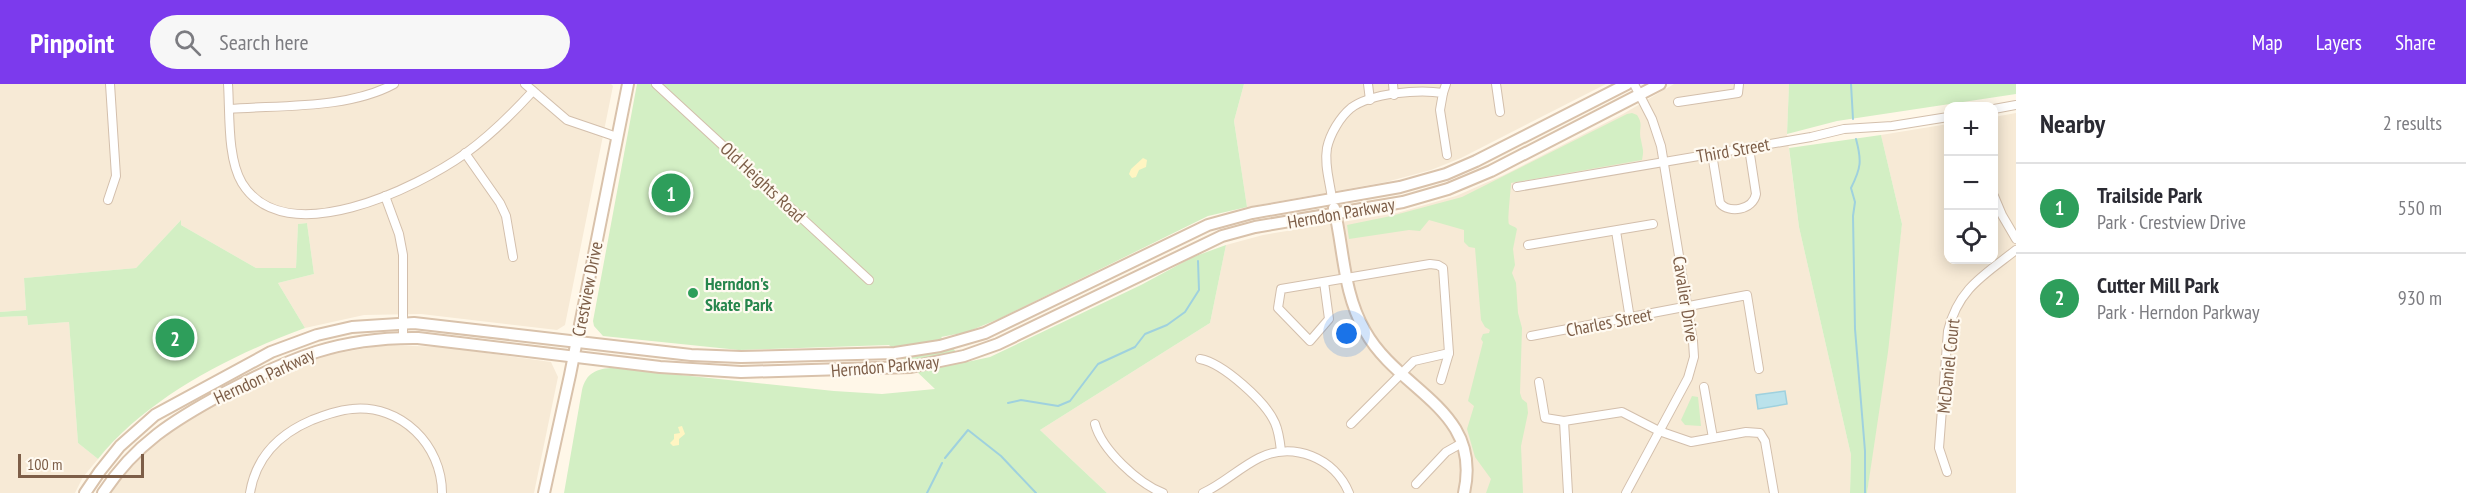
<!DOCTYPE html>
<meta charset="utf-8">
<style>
:root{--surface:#fff;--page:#f7f7f7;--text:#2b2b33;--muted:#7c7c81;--line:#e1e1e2;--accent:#7c3aed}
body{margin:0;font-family:"PT Sans Narrow",sans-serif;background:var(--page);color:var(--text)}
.controls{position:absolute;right:18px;top:18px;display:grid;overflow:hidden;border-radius:12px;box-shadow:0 3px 15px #0003}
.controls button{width:54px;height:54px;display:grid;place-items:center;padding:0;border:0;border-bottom:2px solid var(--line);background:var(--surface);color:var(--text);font:30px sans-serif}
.scale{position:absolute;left:18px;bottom:15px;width:126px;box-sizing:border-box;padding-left:6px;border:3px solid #7d5e48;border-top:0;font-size:16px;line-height:21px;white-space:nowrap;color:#7d5e48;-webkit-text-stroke:4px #fffaf1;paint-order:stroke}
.you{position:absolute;left:1347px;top:250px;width:21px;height:21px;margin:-15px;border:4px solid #fff;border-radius:50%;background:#1a73e8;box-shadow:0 0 0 9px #1a73e833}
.badge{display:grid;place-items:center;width:39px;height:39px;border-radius:50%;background:var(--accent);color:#fff;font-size:20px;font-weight:700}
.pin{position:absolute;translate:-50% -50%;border:3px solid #fff;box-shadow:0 2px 6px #0006}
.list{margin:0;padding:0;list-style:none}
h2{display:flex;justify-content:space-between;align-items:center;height:78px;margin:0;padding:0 24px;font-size:26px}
h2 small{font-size:20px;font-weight:400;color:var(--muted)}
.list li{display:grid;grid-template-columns:39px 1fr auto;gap:18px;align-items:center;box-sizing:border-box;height:90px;padding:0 24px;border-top:2px solid var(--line)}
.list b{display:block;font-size:22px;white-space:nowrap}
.list p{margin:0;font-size:20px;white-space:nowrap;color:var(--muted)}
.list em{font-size:20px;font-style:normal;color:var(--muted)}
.icon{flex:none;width:33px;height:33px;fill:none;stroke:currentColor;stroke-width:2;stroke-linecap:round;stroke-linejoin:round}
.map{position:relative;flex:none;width:2016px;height:409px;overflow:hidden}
header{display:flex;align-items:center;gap:36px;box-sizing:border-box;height:84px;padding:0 30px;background:var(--accent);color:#fff}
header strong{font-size:28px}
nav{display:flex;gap:33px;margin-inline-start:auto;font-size:21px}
.search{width:420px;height:54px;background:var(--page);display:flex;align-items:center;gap:15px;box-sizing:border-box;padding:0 21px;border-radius:33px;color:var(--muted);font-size:22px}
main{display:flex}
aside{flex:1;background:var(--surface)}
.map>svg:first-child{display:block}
.residential{fill:#f7ead6}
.green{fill:#d3efc4}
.sand{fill:#fff5c2}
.water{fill:#bae2eb;stroke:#9fd1de;stroke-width:1.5}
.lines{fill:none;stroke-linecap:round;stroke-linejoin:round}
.stream{stroke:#9fd1de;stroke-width:2}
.street-casing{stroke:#d3bfac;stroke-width:10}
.secondary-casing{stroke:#d9c2ab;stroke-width:14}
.street{stroke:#fff;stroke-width:8}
.secondary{stroke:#fff;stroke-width:10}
.leisure-dot{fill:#2e9e5b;stroke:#fffaf1;stroke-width:2}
.labels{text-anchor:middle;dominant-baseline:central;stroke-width:4.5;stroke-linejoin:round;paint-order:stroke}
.street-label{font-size:18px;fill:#7d5e48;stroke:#fffaf1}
.leisure-label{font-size:18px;font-weight:bold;fill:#27864d;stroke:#fffaf1;text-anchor:start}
</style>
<header>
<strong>Pinpoint</strong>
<div class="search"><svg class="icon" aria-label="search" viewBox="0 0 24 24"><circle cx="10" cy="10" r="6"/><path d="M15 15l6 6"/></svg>Search here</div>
<nav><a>Map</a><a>Layers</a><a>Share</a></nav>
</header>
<main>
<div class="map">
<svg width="2016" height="409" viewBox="0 0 2016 409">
<rect width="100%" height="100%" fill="#fff7e8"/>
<g class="residential">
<polygon points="0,0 611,0 613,2 565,241 557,246 421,230 364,231 305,244 278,199 314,190 307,139 298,140 296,184 256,184 181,141 180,137 136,184 24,194 26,226 0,228"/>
<polygon points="1244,0 1606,0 1461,74 1431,86 1386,98 1247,123 1234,37"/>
<polygon points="1674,0 1789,0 1787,50 1799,143 1851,371 1850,409 1107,409 1040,346 1210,239 1226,161 1263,151 1397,129 1456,112 1504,91 1623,30"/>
<polygon points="2016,29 2016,409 1867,409 1902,140 1881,51 1948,40 1948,176 1994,176 1994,33"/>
<polygon points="27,232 28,241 69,238 78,359 98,375 83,393 75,409 0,409 0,233"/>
<polygon points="384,261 443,263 551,278 558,293 534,409 110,409 137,375 168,350 208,325 273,292 322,272"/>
</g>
<g class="green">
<path d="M637,0h607l-10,37 13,86 -39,9 -207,102 -34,14 -26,5 26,25 23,-5 151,-72 52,-28 33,-12 -16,78 -170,107 67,63h-543l18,-103c4,-17 15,-22 32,-22l220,23 48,3 53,-5 -46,-44 -150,5 -136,-14 -9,-10 -1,-5z"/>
<polygon points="1789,0 2016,0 2016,10 1837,37 1787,50"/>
<path d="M1632,29l5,2c7,10 1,14 4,25 2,11 3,9 1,20l-131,23c0,6 -4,39 -2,41 2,2 6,2 8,5l-4,20 2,16 -3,8 4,10 2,30 4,15 -2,65 2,6 5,4 1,10 -7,33 2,47h-37l5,-14 -16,-22 -8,-28 7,-23 -6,-5 15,-59 -2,-3 2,-5 6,-1 1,-3 -5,-3 -4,-7 -6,-72 -6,-1 -5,-5v-12l-35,-10 -9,11 -11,-1 -60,9 -2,-14 44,-9 71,-19 165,-83z"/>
<polygon points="1881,51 1902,140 1888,268 1867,409 1850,409 1851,371 1799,143 1789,64"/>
<path d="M181,136v5l75,43h40l2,-44 9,-1 7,51 -36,9 27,45c-74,27 -157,69 -207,131l-20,-16 -9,-121 -41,3 -1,-9 -27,1v-5l26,-2 -2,-32 112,-10z"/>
<polygon points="1692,312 1698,313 1701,342 1685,341 1681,336"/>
</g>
<g class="sand">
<polygon points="1143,74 1147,76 1146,83 1139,86 1136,93 1132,94 1129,90 1131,85"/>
<polygon points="682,342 685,350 679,355 679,361 673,362 670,359 674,355 674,350 680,349 678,343"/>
</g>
<polygon class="water" points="1785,307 1787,320 1758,325 1756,311"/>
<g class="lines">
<g class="stream">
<polyline points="1851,0 1853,35"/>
<path d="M1856,55c6,22 5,29 -5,49l4,14 -2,14 2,113 10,122v42"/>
<polyline points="1008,319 1021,316 1058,322 1070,317 1098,280 1135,263 1145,250 1167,241 1185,228 1199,206 1198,177"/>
<polyline points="945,374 968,346 1001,372 1036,409"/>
<polyline points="927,409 942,379"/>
</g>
<g class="street-casing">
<g id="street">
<path d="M228,0c2,29 -1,74 14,99 43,70 175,5 224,-30 25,-18 46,-39 67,-62"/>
<polyline points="525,0 567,36 617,53"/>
<polyline points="656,0 869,196"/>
<polyline points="1368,0 1370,16"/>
<polyline points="1393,0 1394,11"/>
<polyline points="1496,0 1500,28"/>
<polyline points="1443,9 1446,0"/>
<polyline points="1678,18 1738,9 1739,0"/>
<path d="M229,25c52,-4 119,0 165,-25"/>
<polyline points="1994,25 2016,21"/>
<polyline points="465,69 500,119 506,132 513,173"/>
<path d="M1712,70l8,49c9,11 33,7 36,-9l-7,-46"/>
<polyline points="1517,103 1811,53 1844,45 1892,42 1948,33"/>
<polyline points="385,112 399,150 403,171 403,254"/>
<polyline points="1994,112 2002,131 2016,155"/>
<path d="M1332,115c-2,-17 -8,-34 -5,-51 3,-14 13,-31 24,-40 20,-15 68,-19 92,-15l-3,17 7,45"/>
<polyline points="108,116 116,92 110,0"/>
<polyline points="1616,147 1630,235"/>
<polyline points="1528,161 1653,140"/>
<polyline points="1324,198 1329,235 1310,257 1278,224 1281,205 1430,180 1438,181 1443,184 1449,269 1441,296"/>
<polyline points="1531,252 1747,211 1759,285"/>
<path d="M1200,275c23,4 66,43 75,64 4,9 5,19 6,28"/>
<polyline points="1539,298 1545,334 1564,337"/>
<polyline points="1704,303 1713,354"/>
<path d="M1095,340c7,26 43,59 68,69"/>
<polyline points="1351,340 1414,277 1449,269"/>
<path d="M1947,388l-8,-24 9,-117c10,-42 36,-56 68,-81"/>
<polyline points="1416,400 1446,368 1462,359"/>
<path d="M250,409c6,-37 29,-59 62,-73 13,-5 26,-10 40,-11 49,-5 90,36 90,84"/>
<path d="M1203,409c20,-9 36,-25 56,-35 34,-17 76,0 90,35"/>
<polyline points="1568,409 1564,337 1622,328 1659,347 1691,358 1746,348 1760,349 1765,357 1774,409"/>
<polyline points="1626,409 1688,294 1694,273 1693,257 1661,62 1652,35 1634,0"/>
</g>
</g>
<g class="secondary-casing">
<g id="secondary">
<path d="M1334,124c10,42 9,85 31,123 34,61 118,78 99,162"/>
<polyline points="85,409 100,387 120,362 155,331 271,268 317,251 352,243 414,239 691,271 741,273 895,269 940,262 985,249 1208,141 1252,129 1400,103 1446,90 1476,77 1627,0"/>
<path d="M103,409c32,-49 71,-73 121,-100 68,-36 116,-56 194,-55l242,29 81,5 170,-5 53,-11 34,-12 224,-108 33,-9 148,-25 45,-13 43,-18 169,-87"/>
<polyline points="544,409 570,291 628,0"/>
</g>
</g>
<use href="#street" class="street"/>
<use href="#secondary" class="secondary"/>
</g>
<circle class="leisure-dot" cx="693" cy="209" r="6"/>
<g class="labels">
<g class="street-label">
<text transform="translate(1733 66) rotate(-10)">Third Street</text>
<text transform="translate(763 98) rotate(43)">Old Heights Road</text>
<text transform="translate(1341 129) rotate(-10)">Herndon Parkway</text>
<text transform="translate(587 205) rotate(-79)">Crestview Drive</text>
<text transform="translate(1686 215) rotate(81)">Cavalier Drive</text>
<text transform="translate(1609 238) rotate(-11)">Charles Street</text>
<text transform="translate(885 282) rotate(-5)">Herndon Parkway</text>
<text transform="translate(1948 282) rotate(-84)">McDaniel Court</text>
<text transform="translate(264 292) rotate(-25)">Herndon Parkway</text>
</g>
<g class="leisure-label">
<text x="705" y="199">Herndon's<tspan x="705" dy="21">Skate Park</tspan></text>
</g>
</g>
</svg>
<div class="controls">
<button>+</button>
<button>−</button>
<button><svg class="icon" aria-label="locate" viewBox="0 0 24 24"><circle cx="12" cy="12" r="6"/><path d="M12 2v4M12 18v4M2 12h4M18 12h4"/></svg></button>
</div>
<div class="scale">100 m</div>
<div class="you"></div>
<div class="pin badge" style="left:671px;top:109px;background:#2e9e5b">1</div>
<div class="pin badge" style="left:175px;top:254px;background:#2e9e5b">2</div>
</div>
<aside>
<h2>Nearby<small>2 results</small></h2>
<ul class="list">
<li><span class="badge" style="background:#2e9e5b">1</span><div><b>Trailside Park</b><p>Park · Crestview Drive</p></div><em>550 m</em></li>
<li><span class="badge" style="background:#2e9e5b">2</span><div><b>Cutter Mill Park</b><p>Park · Herndon Parkway</p></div><em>930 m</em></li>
</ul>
</aside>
</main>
